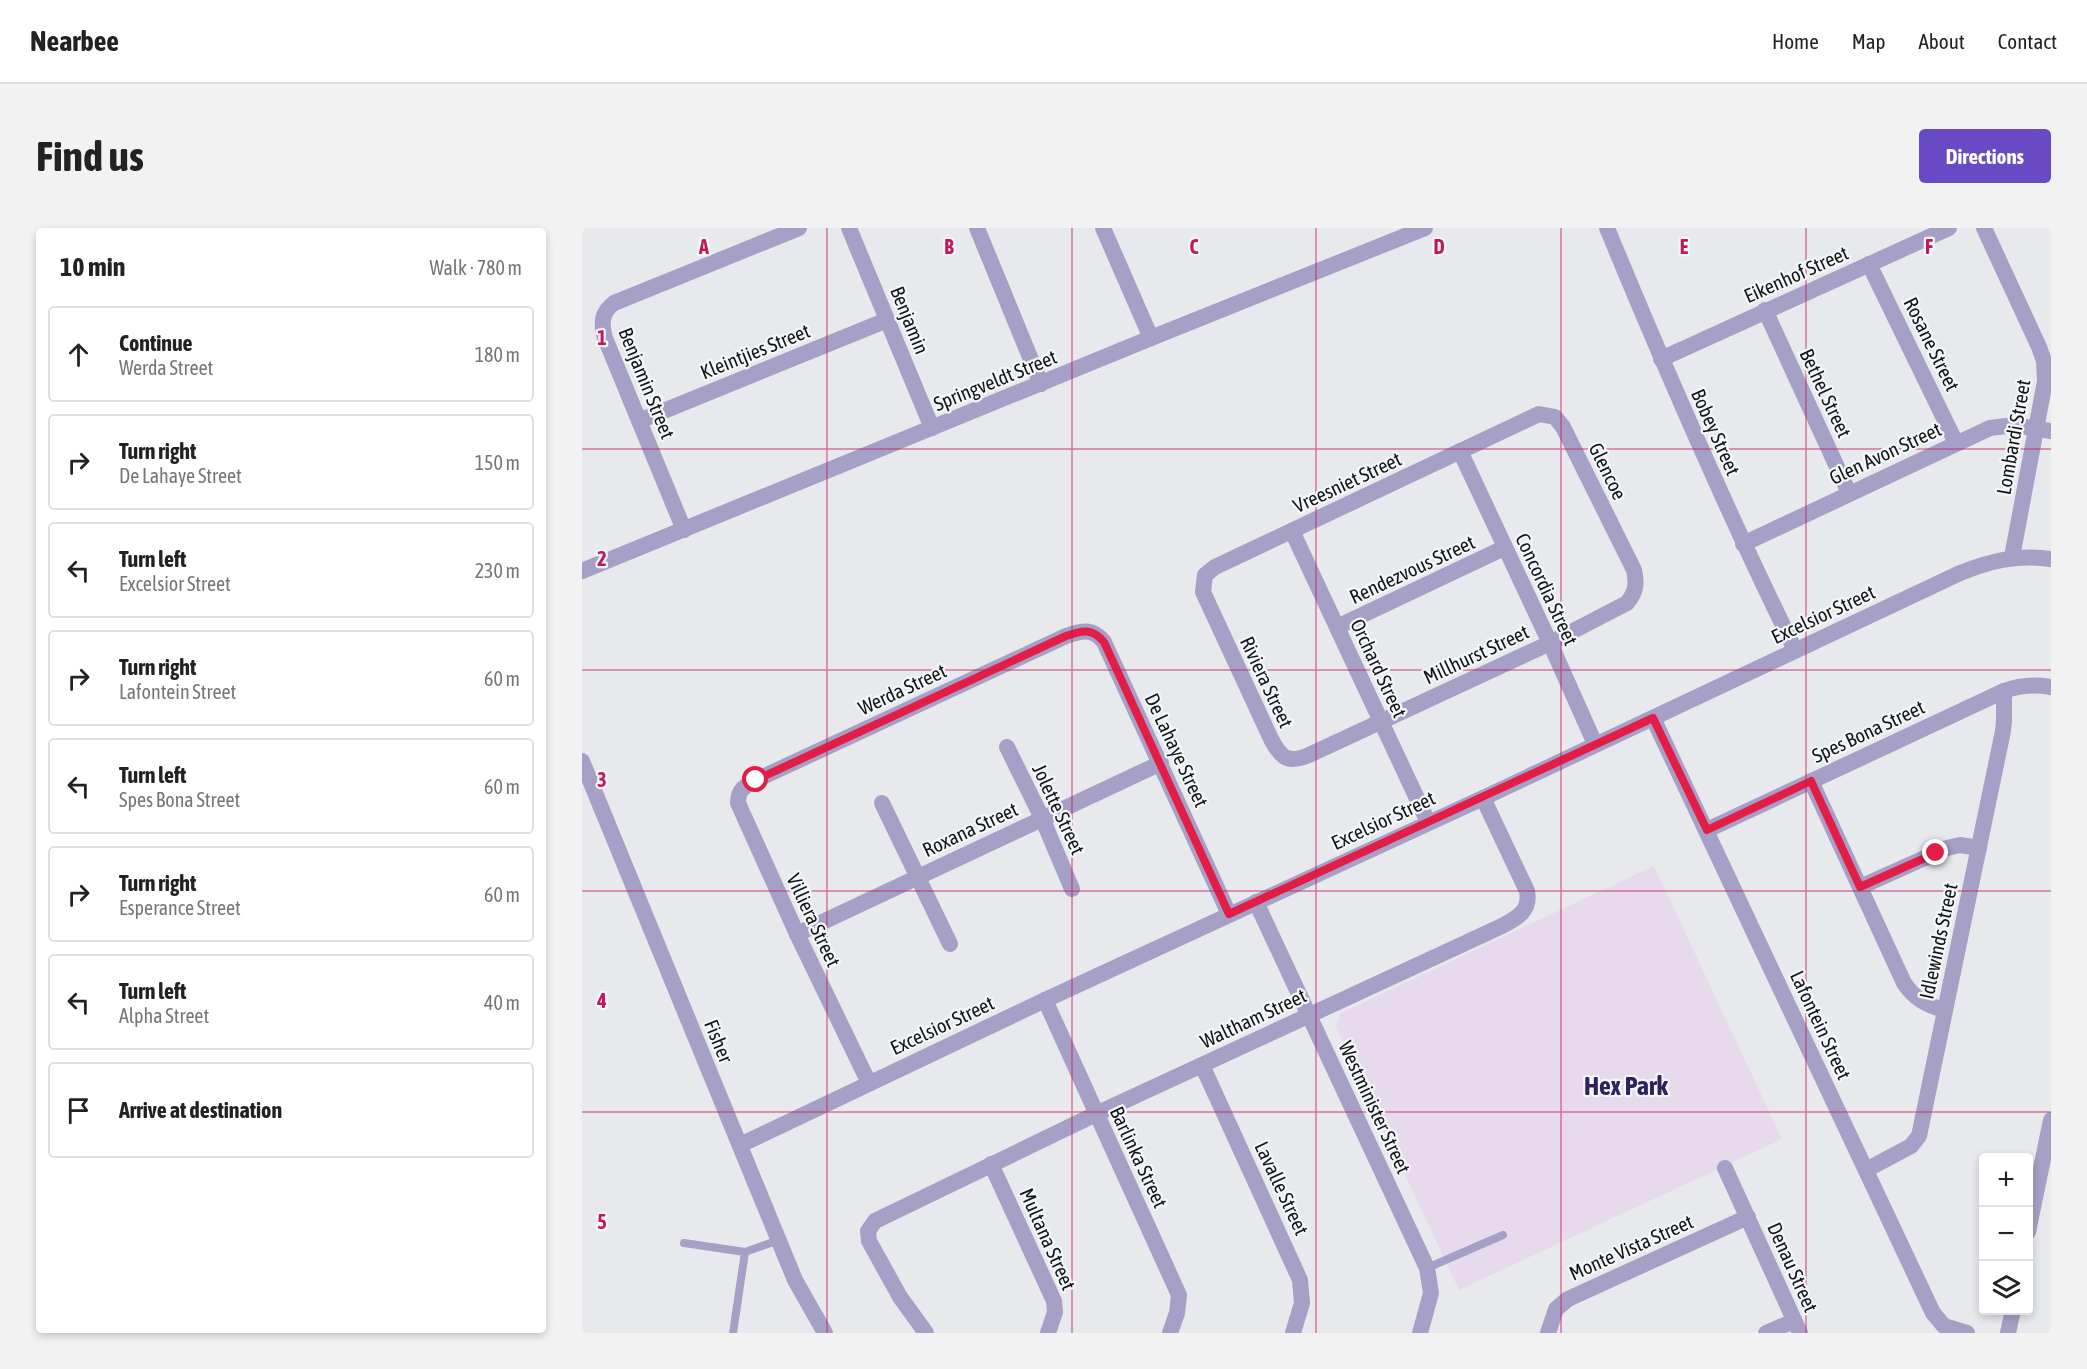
<!DOCTYPE html>
<meta charset="utf-8">
<style>
:root{--surface:#fff;--page:#f2f2f2;--text:#222;--muted:#767676;--line:#e0e0e0;--accent:#684bc4}
body{margin:0;font-family:"Asap Condensed",sans-serif;background:var(--page);color:var(--text)}
.controls{position:absolute;right:18px;bottom:18px;display:grid;overflow:hidden;border-radius:6px;box-shadow:0 3px 9px #0003}
.controls button{width:54px;height:54px;display:grid;place-items:center;padding:0;border:0;border-bottom:2px solid var(--line);background:var(--surface);color:var(--text);font:30px sans-serif}
.stop{position:absolute;width:18px;height:18px;margin:-14px;border:4px solid #e11d48;border-radius:50%;background:#fff}
.stop.end{background:#e11d48;border-color:#fff;box-shadow:0 2px 6px #0008}
.list{margin:0;padding:0;list-style:none}
h2{display:flex;justify-content:space-between;align-items:center;height:78px;margin:0;padding:0 24px;font-size:26px}
h2 small{font-size:20px;font-weight:400;color:var(--muted)}
.list li{display:grid;grid-template-columns:39px 1fr auto;gap:18px;align-items:center;box-sizing:border-box;height:96px;margin:0 12px 12px;padding:0 12px;border:2px solid var(--line);border-radius:6px}
.list b{display:block;font-size:22px;white-space:nowrap}
.list p{margin:0;font-size:20px;white-space:nowrap;color:var(--muted)}
.list em{font-size:20px;font-style:normal;color:var(--muted)}
.icon{flex:none;width:33px;height:33px;fill:none;stroke:currentColor;stroke-width:2;stroke-linecap:round;stroke-linejoin:round}
.map{position:relative;flex:none;width:1469px;height:1105px;overflow:hidden;border-radius:6px}
header{display:flex;align-items:center;gap:36px;box-sizing:border-box;height:84px;padding:0 30px;background:var(--surface);border-bottom:2px solid var(--line)}
header strong{font-size:28px}
nav{display:flex;gap:33px;margin-inline-start:auto;font-size:21px}
.intro{display:flex;align-items:center;justify-content:space-between;box-sizing:border-box;height:144px;padding:0 36px}
h1{margin:0;font-size:42px}
.button{padding:15px 27px;border-radius:6px;background:var(--accent);color:#fff;font-size:21px;font-weight:700}
main{display:flex;gap:36px;padding:0 36px}
aside{flex:1;background:var(--surface);border-radius:6px;box-shadow:0 3px 9px #0003}
.map>svg:first-child{display:block}
.education{fill:#e7daed}
.lines{fill:none;stroke-linecap:round;stroke-linejoin:round}
.service{stroke:#a6a0c6;stroke-width:8}
.minor{stroke:#a6a0c6;stroke-width:16}
.route{stroke:#e11d48;stroke-width:8}
.grid{fill:none;stroke:#c2185b;stroke-width:1.5;stroke-opacity:0.55}
.labels{text-anchor:middle;dominant-baseline:central;stroke-width:4.5;stroke-linejoin:round;paint-order:stroke}
.street-label{font-size:20px;fill:#131415;stroke:#f4f7f9}
.district-label{font-size:26px;font-weight:bold;fill:#2f225d;stroke:#f4f7f9}
.grid-label{font-size:20px;text-anchor:middle;font-weight:bold;fill:#c2185b;stroke:#f4f7f9;stroke-width:4.5;stroke-linejoin:round;paint-order:stroke}
</style>
<header>
<strong>Nearbee</strong>
<nav><a>Home</a><a>Map</a><a>About</a><a>Contact</a></nav>
</header>
<div class="intro"><h1>Find us</h1><a class="button">Directions</a></div>
<main>
<aside>
<h2>10 min<small>Walk · 780 m</small></h2>
<ul class="list">
<li><svg class="icon" aria-label="ahead" viewBox="0 0 24 24"><path d="M12 20V5M6 11l6-6 6 6"/></svg><div><b>Continue</b><p>Werda Street</p></div><em>180 m</em></li>
<li><svg class="icon" aria-label="right" viewBox="0 0 24 24"><path d="M7 20v-9h11M14 6l5 5-5 5"/></svg><div><b>Turn right</b><p>De Lahaye Street</p></div><em>150 m</em></li>
<li><svg class="icon" aria-label="left" viewBox="0 0 24 24"><path d="M17 20v-9H6M10 6l-5 5 5 5"/></svg><div><b>Turn left</b><p>Excelsior Street</p></div><em>230 m</em></li>
<li><svg class="icon" aria-label="right" viewBox="0 0 24 24"><path d="M7 20v-9h11M14 6l5 5-5 5"/></svg><div><b>Turn right</b><p>Lafontein Street</p></div><em>60 m</em></li>
<li><svg class="icon" aria-label="left" viewBox="0 0 24 24"><path d="M17 20v-9H6M10 6l-5 5 5 5"/></svg><div><b>Turn left</b><p>Spes Bona Street</p></div><em>60 m</em></li>
<li><svg class="icon" aria-label="right" viewBox="0 0 24 24"><path d="M7 20v-9h11M14 6l5 5-5 5"/></svg><div><b>Turn right</b><p>Esperance Street</p></div><em>60 m</em></li>
<li><svg class="icon" aria-label="left" viewBox="0 0 24 24"><path d="M17 20v-9H6M10 6l-5 5 5 5"/></svg><div><b>Turn left</b><p>Alpha Street</p></div><em>40 m</em></li>
<li><svg class="icon" aria-label="arrive" viewBox="0 0 24 24"><path d="M6 21V4h12l-3 4 3 4H6"/></svg><div><b>Arrive at destination</b></div></li>
</ul>
</aside>
<div class="map">
<svg width="1469" height="1105" viewBox="0 0 1469 1105">
<rect width="100%" height="100%" fill="#e7e9ec"/>
<polygon class="education" points="1072,638 1200,911 877,1062 754,799 759,785"/>
<g class="lines">
<g class="service">
<polyline points="102,1015 163,1024 197,1012"/>
<polyline points="845,1040 921,1007"/>
<polyline points="151,1105 163,1024"/>
</g>
<g class="minor">
<polyline points="267,0 350,200"/>
<polyline points="395,0 459,156"/>
<polyline points="521,0 569,110"/>
<path d="M1025,0c59,143 120,284 188,422"/>
<polyline points="1402,0 1457,119 1462,133 1463,153 1430,329"/>
<polyline points="1287,36 1374,215"/>
<polyline points="1183,82 1267,265"/>
<polyline points="1079,131 1367,0"/>
<path d="M957,186l16,3 8,10 71,143c3,14 2,22 -7,33l-77,40 -241,112c-21,9 -28,3 -38,-16l-68,-147 2,-17 10,-8z"/>
<polyline points="57,193 305,92"/>
<polyline points="878,223 968,415 1013,516"/>
<path d="M102,302l-79,-192c-4,-15 -4,-25 9,-35l185,-75"/>
<polyline points="710,303 846,594"/>
<polyline points="1161,316 1408,200 1432,197 1469,203"/>
<polyline points="0,343 569,110 843,0"/>
<polyline points="755,399 922,320"/>
<polyline points="1071,490 1351,1085 1362,1098 1385,1105"/>
<polyline points="425,519 460,590 490,661"/>
<polyline points="0,533 213,1052 243,1105"/>
<path d="M1229,553l93,202c11,16 22,22 40,27"/>
<polyline points="300,575 368,716"/>
<path d="M1125,602l297,-139c16,-6 30,-7 47,-4"/>
<polyline points="1278,659 1365,620 1378,617 1397,620"/>
<polyline points="674,674 845,1040 849,1065 838,1105"/>
<polyline points="215,706 579,535"/>
<polyline points="463,772 597,1067 595,1085 588,1105"/>
<polyline points="620,837 718,1052 720,1075 711,1105"/>
<path d="M287,855l-72,-149 -59,-131c0,-14 7,-17 18,-23l310,-144c17,-6 27,-8 38,6l125,272"/>
<path d="M158,917l305,-145 438,-202 475,-224c31,-13 60,-20 93,-15"/>
<polyline points="409,936 472,1073 473,1084 466,1105"/>
<polyline points="1143,940 1218,1105"/>
<polyline points="1284,942 1329,918 1337,908 1421,503 1422,492 1422,463"/>
<polyline points="1446,1004 1469,892"/>
<path d="M344,1105l-26,-36 -31,-56 -1,-10 7,-10 221,-107 406,-188c15,-8 29,-15 25,-35l-44,-93"/>
<polyline points="966,1105 974,1081 986,1071 1166,989"/>
<polyline points="1184,1105 1212,1093"/>
<polyline points="1426,1105 1431,1082"/>
</g>
</g>
<g class="lines">
<path class="route" d="M174,552l310,-144c17,-6 26,-8 38,6l125,272 424,-196 54,112 104,-49 49,106 76,-34"/>
</g>
<path class="grid" d="M245,0v1105M490,0v1105M734,0v1105M979,0v1105M1224,0v1105M0,221h1469M0,442h1469M0,663h1469M0,884h1469"/>
<g class="labels">
<g class="street-label">
<text transform="translate(1214 46) rotate(-24)">Eikenhof Street</text>
<text transform="translate(328 92) rotate(68)">Benjamin</text>
<text transform="translate(1350 116) rotate(64)">Rosane Street</text>
<text transform="translate(173 123) rotate(-22)">Kleintjies Street</text>
<text transform="translate(413 152) rotate(-22)">Springveldt Street</text>
<text transform="translate(65 155) rotate(68)">Benjamin Street</text>
<text transform="translate(1244 165) rotate(65)">Bethel Street</text>
<text transform="translate(1134 204) rotate(66)">Bobey Street</text>
<text transform="translate(1431 209) rotate(-80)">Lombardi Street</text>
<text transform="translate(1303 225) rotate(-25)">Glen Avon Street</text>
<text transform="translate(1026 243) rotate(64)">Glencoe</text>
<text transform="translate(765 254) rotate(-25)">Vreesniet Street</text>
<text transform="translate(830 341) rotate(-25)">Rendezvous Street</text>
<text transform="translate(965 361) rotate(65)">Concordia Street</text>
<text transform="translate(1241 386) rotate(-25)">Excelsior Street</text>
<text transform="translate(894 426) rotate(-25)">Millhurst Street</text>
<text transform="translate(797 440) rotate(65)">Orchard Street</text>
<text transform="translate(685 454) rotate(65)">Riviera Street</text>
<text transform="translate(320 461) rotate(-25)">Werda Street</text>
<text transform="translate(1286 503) rotate(-25)">Spes Bona Street</text>
<text transform="translate(595 522) rotate(65)">De Lahaye Street</text>
<text transform="translate(477 581) rotate(65)">Jolette Street</text>
<text transform="translate(801 592) rotate(-25)">Excelsior Street</text>
<text transform="translate(388 601) rotate(-25)">Roxana Street</text>
<text transform="translate(232 692) rotate(65)">Villiera Street</text>
<text transform="translate(1356 713) rotate(-78)">Idlewinds Street</text>
<text transform="translate(671 790) rotate(-25)">Waltham Street</text>
<text transform="translate(360 797) rotate(-25)">Excelsior Street</text>
<text transform="translate(1239 797) rotate(65)">Lafontein Street</text>
<text transform="translate(137 813) rotate(68)">Fisher</text>
<text transform="translate(793 879) rotate(65)">Westminister Street</text>
<text transform="translate(557 929) rotate(65)">Barlinka Street</text>
<text transform="translate(700 960) rotate(65)">Lavalle Street</text>
<text transform="translate(466 1011) rotate(66)">Multana Street</text>
<text transform="translate(1049 1019) rotate(-24)">Monte Vista Street</text>
<text transform="translate(1211 1039) rotate(66)">Denau Street</text>
</g>
<g class="district-label">
<text x="1044" y="858">Hex Park</text>
</g>
</g>
<g class="grid-label">
<text x="122" y="26">A</text>
<text x="367" y="26">B</text>
<text x="612" y="26">C</text>
<text x="857" y="26">D</text>
<text x="1102" y="26">E</text>
<text x="1347" y="26">F</text>
<text x="20" y="117">1</text>
<text x="20" y="338">2</text>
<text x="20" y="559">3</text>
<text x="20" y="780">4</text>
<text x="20" y="1001">5</text>
</g>
</svg>
<div class="controls">
<button>+</button>
<button>−</button>
<button><svg class="icon" aria-label="layers" viewBox="0 0 24 24"><path d="M12 4l9 5-9 5-9-5zM3 14l9 5 9-5"/></svg></button>
</div>
<div class="stop" style="left:174px;top:552px"></div>
<div class="stop end" style="left:1354px;top:625px"></div>
</div>
</main>
